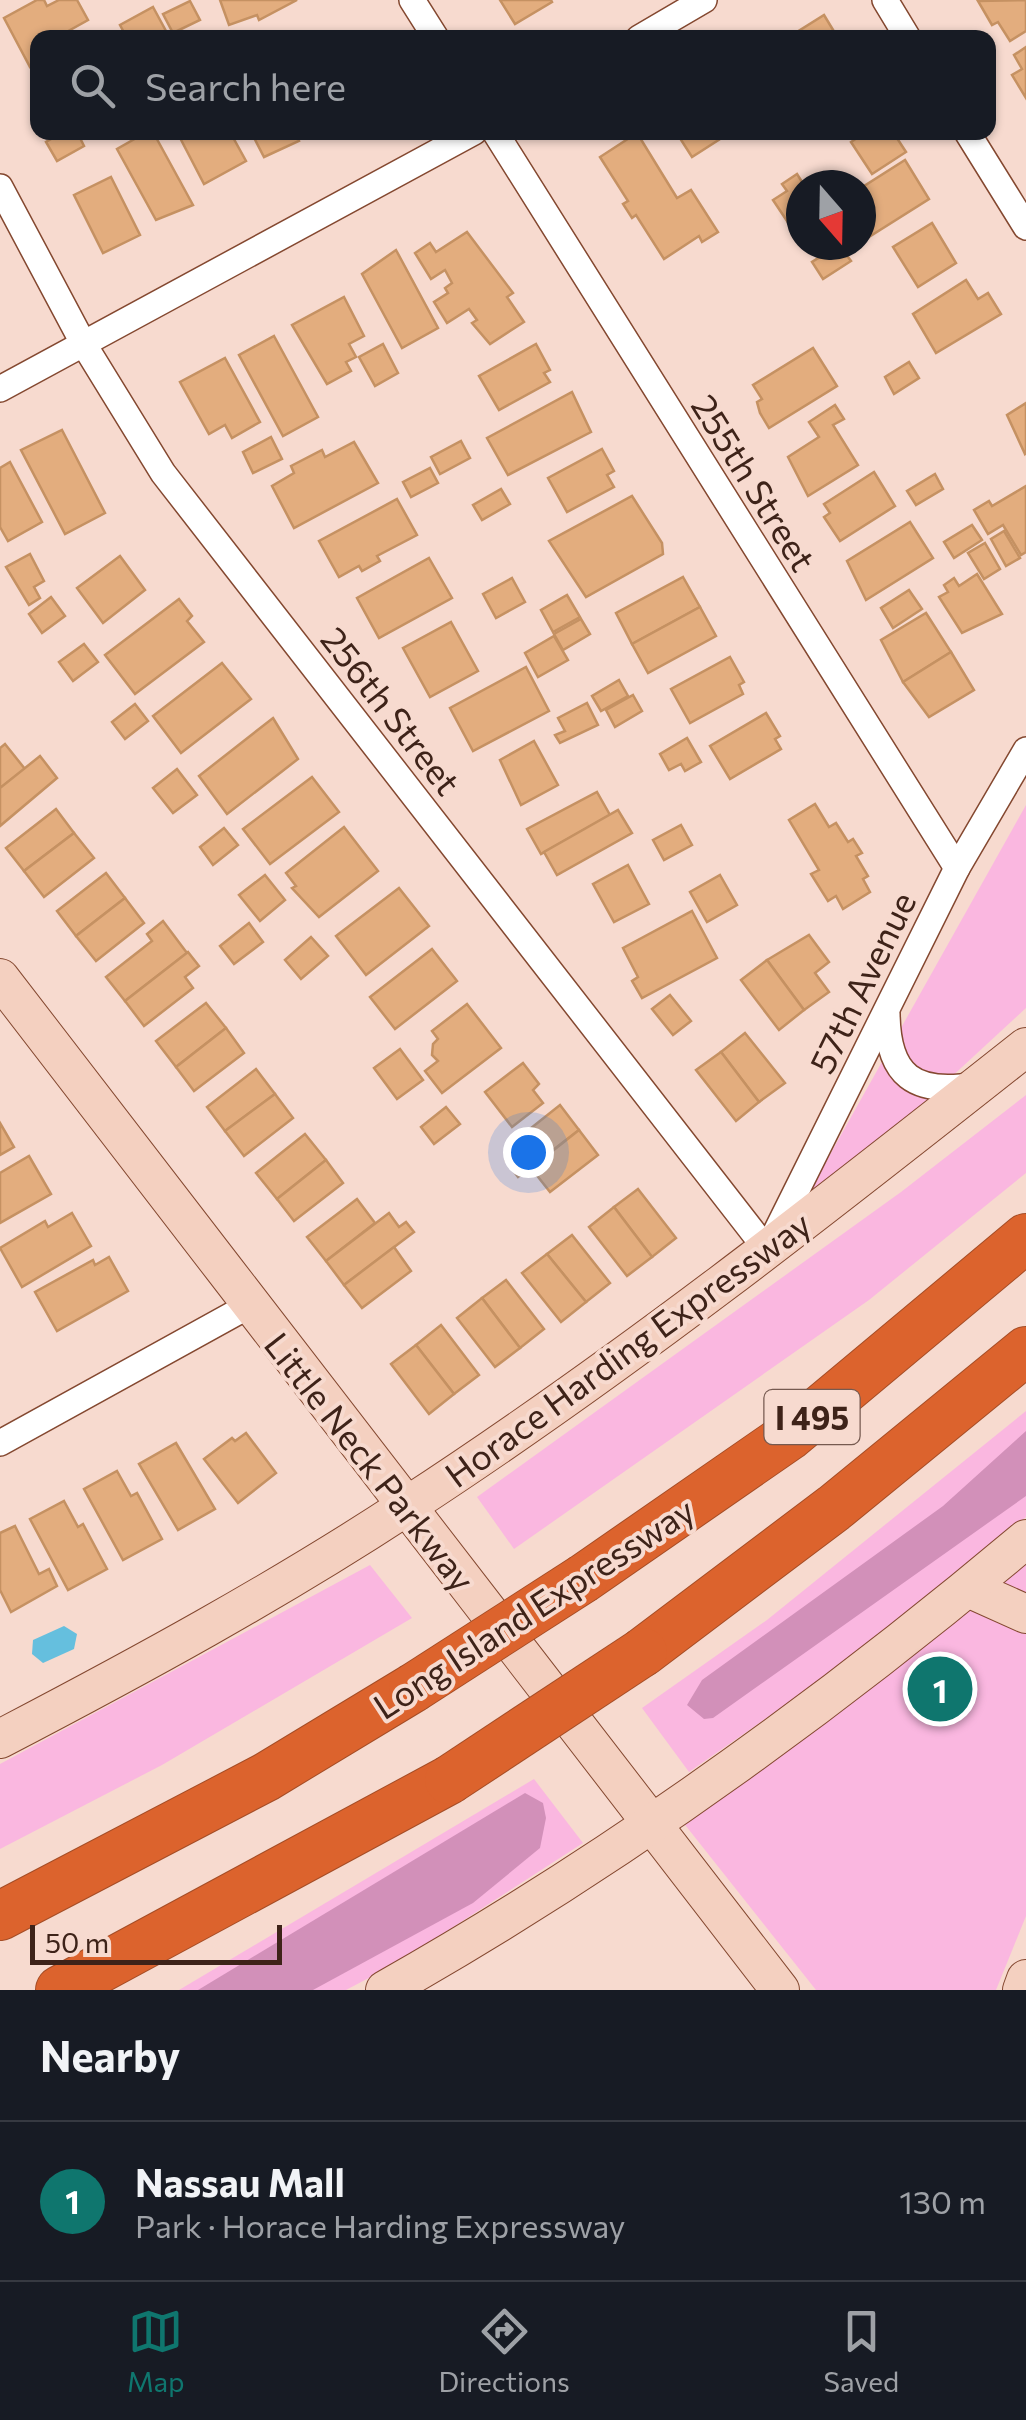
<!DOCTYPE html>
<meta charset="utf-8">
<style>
:root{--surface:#171b24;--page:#20242c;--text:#f1f3f6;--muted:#9ea1a6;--line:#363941;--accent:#0f766e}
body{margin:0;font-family:Commissioner,sans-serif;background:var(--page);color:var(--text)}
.compass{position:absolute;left:786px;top:170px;width:90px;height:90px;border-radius:50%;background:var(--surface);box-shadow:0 2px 8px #0004;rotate:160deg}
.scale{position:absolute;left:30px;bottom:25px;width:252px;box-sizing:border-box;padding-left:10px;border:5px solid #3e2319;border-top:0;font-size:28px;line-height:35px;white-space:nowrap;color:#3e2319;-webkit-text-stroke:8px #f7dacf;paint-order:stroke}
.you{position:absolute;left:528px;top:1152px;width:35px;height:35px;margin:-25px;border:8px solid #fff;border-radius:50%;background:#1a73e8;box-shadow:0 0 0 15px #1a73e833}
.badge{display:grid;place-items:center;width:65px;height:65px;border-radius:50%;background:var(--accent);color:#fff;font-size:32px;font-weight:700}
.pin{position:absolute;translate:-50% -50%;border:5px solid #fff;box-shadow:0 2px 10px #0006}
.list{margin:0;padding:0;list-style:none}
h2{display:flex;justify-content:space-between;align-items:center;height:130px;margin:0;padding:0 40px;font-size:42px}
h2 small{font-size:32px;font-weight:400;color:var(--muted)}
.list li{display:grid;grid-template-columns:65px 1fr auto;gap:30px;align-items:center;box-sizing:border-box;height:160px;padding:0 40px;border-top:2px solid var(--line)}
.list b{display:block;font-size:38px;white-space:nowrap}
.list p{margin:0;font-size:32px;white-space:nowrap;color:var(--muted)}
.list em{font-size:32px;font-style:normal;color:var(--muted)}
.icon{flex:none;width:55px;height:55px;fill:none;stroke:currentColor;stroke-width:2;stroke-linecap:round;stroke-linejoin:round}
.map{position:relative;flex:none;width:1026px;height:1990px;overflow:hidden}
.search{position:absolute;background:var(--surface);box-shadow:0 2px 8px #0004;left:30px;right:30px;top:30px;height:110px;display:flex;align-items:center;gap:25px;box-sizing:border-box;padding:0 35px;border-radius:20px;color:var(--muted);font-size:38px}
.sheet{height:290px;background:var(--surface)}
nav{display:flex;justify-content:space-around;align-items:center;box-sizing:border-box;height:140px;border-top:2px solid var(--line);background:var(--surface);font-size:28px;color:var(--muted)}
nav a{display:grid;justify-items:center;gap:5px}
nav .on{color:var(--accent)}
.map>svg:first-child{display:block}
.green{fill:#fab7e0}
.forest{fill:#d290b9}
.water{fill:#65bfde}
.building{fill:#e3ad7e;stroke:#c59162;stroke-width:2.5}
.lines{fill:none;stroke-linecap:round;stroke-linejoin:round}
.street-casing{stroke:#844830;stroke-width:28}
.secondary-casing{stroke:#844830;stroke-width:40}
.highway-casing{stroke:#a54d26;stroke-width:50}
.street{stroke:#fff;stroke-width:25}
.secondary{stroke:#f4d0c0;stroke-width:38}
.highway{stroke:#dc632d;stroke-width:48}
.highway-bridge-casing{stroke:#a54d26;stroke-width:50;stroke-linecap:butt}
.highway-bridge{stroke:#dc632d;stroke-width:48}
.labels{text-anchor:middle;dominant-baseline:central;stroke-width:8;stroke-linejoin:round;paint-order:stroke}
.shield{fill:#f7dacf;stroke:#765a50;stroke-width:2.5}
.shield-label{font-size:32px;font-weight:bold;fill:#3e2319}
.street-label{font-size:35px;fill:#3e2319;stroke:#f7dacf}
</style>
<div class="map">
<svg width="1026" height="1990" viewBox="0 0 1026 1990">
<rect width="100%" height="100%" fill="#f7dacf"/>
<g class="green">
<polygon points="1026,805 1026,1008 817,1201 809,1192"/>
<polygon points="1026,1095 1026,1173 869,1300 514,1549 477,1497 901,1192"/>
<polygon points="1026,1411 1026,1517 864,1650 689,1772 642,1708 767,1620"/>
<polygon points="1026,1557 1026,1916 996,1990 816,1990 682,1821"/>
<polygon points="370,1565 412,1618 162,1765 0,1849 0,1764"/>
<polygon points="534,1779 583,1843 399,1962 346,1990 179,1990"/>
</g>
<g class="forest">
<polygon points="1026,1431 1026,1496 713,1718 704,1719 687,1705 702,1680 943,1506"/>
<polygon points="525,1793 543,1803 546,1818 540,1848 473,1903 313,1990 198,1990"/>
</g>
<polygon class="water" points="64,1626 77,1634 74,1649 43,1663 32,1654 33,1640"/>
<g class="building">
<polygon points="37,0 44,0 47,6 59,0 77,0 88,20 63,34 65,38 38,38 38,63 30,67 4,18"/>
<polygon points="220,0 297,0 259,20 257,15 229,25"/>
<polygon points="500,0 551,0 552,2 515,24"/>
<polygon points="1026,0 1026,31 1010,41 998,22 992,25 978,1"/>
<polygon points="190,1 200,20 173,33 163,14"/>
<polygon points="153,7 166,31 154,38 127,38 120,25"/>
<polygon points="824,15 838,38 789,38 789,37"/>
<polygon points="1026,47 1026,98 1012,75 1022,69 1014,55"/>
<polygon points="63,132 77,132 84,146 57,161 46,142"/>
<polygon points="147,132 153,132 193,205 156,220 117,149"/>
<polygon points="177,132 230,132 246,161 204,184"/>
<polygon points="251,132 295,132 299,141 264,157"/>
<polygon points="676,132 731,132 692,157"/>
<polygon points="866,132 893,132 906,152 872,174 851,142"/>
<polygon points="637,133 677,198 691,190 718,232 702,242 699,236 664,259 636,215 632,218 623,204 628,201 600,157"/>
<polygon points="905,160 929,199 861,242 861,188"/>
<polygon points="797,174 804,185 801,216 789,224 773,200 787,191 782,184"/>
<polygon points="111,177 140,235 103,253 74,195"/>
<polygon points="932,223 956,263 918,287 893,247"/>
<polygon points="467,232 513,293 507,297 524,322 490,344 472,323 477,320 469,309 447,323 434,302 448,293 445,288 452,283 445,270 431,279 415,253 430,243 436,252"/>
<polygon points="839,245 851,261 823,279 812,262"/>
<polygon points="396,250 438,328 402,348 362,274"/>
<polygon points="966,280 978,299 988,293 1001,314 936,353 913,314"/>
<polygon points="344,297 364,336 349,344 356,357 346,362 351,371 327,384 292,325"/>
<polygon points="274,336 318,417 283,436 239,355"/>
<polygon points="383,344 398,373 375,386 359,357"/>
<polygon points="536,344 550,370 544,373 550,382 499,410 479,376"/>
<polygon points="813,348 837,386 769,428 760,413 757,402 762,399 753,385"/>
<polygon points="225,358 260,422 232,438 225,425 209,434 180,382"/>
<polygon points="909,362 919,378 894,394 885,377"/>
<polygon points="572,392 591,432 508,475 487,438"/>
<polygon points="1026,403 1026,453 1025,454 1007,415"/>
<polygon points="835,405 844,419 833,425 858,465 808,496 788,457 819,437 809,422"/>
<polygon points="62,430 105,513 65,534 21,450"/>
<polygon points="271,437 282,459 253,473 243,452"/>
<polygon points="461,441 470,458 440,474 431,457"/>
<polygon points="354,442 378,483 294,528 272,486 294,473 291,466 322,450 325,457"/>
<polygon points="602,449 614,471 607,475 614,487 567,512 548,478"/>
<polygon points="10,462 42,522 8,541 0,527 0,468"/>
<polygon points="430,468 438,483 411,497 403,482"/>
<polygon points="874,472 895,506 840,541 824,517 830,513 824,504"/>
<polygon points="935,474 943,489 916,505 907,491"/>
<polygon points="1026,486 1026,552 1021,555 1003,525 988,534 974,510 989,501 992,506"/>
<polygon points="501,489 510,504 482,520 473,505"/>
<polygon points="632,496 662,543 663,554 586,597 549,541"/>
<polygon points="397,499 417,535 377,556 380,561 362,571 359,566 339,577 319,541"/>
<polygon points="910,522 933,558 866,600 847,561"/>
<polygon points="972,525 982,540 954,558 944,542"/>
<polygon points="1004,531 1020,558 1006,566 991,539"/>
<polygon points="985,543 1000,569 984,579 968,553"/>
<polygon points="30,554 44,581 34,587 40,598 29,605 6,567"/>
<polygon points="120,556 145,590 103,623 77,588"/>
<polygon points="429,558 452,598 379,638 357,598"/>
<polygon points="977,574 1002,614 962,633 939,597 948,592 944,585 954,578 959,586"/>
<polygon points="683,577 700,607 632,644 616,613"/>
<polygon points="512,578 525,602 496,618 483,594"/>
<polygon points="909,590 922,609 893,628 881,608"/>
<polygon points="567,595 580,617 553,632 541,610"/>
<polygon points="51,597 65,616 42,633 29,614"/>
<polygon points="179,599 192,616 187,621 204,642 135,694 105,655"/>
<polygon points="700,607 716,636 648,673 632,644"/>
<polygon points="926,613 951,652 903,682 881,640"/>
<polygon points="581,619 590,634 563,650 554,634"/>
<polygon points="451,622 478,671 430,697 403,648"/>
<polygon points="554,636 568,660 538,677 525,653"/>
<polygon points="84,644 98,662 73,681 59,662"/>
<polygon points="951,652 974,690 929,717 903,682"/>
<polygon points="730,657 744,682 739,685 743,694 690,723 671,689"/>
<polygon points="222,663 251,699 181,753 153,716"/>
<polygon points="526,667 549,711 473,751 450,708"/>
<polygon points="619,680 628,696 601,711 592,696"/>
<polygon points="633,695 642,711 615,727 606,710"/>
<polygon points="587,703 598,725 560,743 555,735 565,731 558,718"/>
<polygon points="135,704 148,721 125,739 112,722"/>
<polygon points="766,713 780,736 775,739 781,749 730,779 710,746"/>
<polygon points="273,718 298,759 227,814 199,776"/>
<polygon points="687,738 701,762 685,771 681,764 669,770 660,754"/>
<polygon points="534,741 558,785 521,805 500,760"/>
<polygon points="5,744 25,769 0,788 0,748"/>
<polygon points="40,756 57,778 0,826 0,788"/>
<polygon points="177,769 197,795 173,813 153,788"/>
<polygon points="312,777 339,812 270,864 243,829"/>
<polygon points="597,792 610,815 541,854 527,829"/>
<polygon points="815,804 829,827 836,823 848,842 853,839 862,853 856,856 868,876 863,879 870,892 843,909 836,896 828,901 811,874 819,870 789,820"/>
<polygon points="56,809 74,833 24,871 6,848"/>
<polygon points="618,810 632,833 557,875 544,852"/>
<polygon points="681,825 692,845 664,860 653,840"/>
<polygon points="344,827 378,871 319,917 292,888 296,886 286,873"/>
<polygon points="224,828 238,845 213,865 200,847"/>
<polygon points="74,833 94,858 44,897 24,871"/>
<polygon points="628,865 649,904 614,922 593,884"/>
<polygon points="106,873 125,898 76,936 57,911"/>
<polygon points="265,875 285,900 260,921 239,895"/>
<polygon points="720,875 737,905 707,922 690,892"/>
<polygon points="399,888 429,926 366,975 336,936"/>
<polygon points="125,898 144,923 96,961 76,936"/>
<polygon points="692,911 717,958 642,998 632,981 638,977 623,948"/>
<polygon points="163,921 187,953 125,1001 106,977 152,941 147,934"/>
<polygon points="249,923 263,942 234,964 220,946"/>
<polygon points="809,935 829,962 815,973 829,992 804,1010 767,960"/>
<polygon points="311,937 328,956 301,979 285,960"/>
<polygon points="432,949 457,981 395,1029 370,997"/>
<polygon points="188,952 199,966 185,977 193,988 144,1026 125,1001"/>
<polygon points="767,960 804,1010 779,1030 741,980"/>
<polygon points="670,995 691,1021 673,1035 652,1009"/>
<polygon points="206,1003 226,1028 176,1067 156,1041"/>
<polygon points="467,1004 501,1048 442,1093 425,1071 438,1061 432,1055 433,1044 438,1039 432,1031"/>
<polygon points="226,1028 244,1053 194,1091 176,1067"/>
<polygon points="745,1033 785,1083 759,1102 721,1052"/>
<polygon points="400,1049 423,1080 397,1099 374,1068"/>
<polygon points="721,1052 759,1102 736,1121 696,1070"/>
<polygon points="523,1063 539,1084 533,1090 543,1103 512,1127 485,1092"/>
<polygon points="256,1069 275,1094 225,1131 207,1107"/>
<polygon points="275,1094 293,1118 244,1156 225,1131"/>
<polygon points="560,1105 579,1130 518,1177 506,1161 518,1153 511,1144"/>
<polygon points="446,1107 460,1124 434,1144 421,1127"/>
<polygon points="0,1123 14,1147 0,1155"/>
<polygon points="579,1130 598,1155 550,1192 531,1168"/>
<polygon points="305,1134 326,1160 277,1199 256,1173"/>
<polygon points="29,1156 51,1194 0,1223 0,1173"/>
<polygon points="326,1160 343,1183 294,1221 277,1199"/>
<polygon points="638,1189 676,1238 652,1257 614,1207"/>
<polygon points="357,1199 375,1223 326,1261 307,1237"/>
<polygon points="614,1207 652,1257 627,1276 589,1227"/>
<polygon points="72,1213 91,1246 22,1287 0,1248 45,1221 48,1227"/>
<polygon points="389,1213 399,1227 406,1222 414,1232 344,1285 326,1261"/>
<polygon points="572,1235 610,1283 586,1302 547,1254"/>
<polygon points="394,1247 411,1271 362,1308 344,1285"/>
<polygon points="547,1254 586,1302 561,1322 522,1273"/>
<polygon points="109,1257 128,1291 57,1331 35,1292 93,1260 95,1265"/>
<polygon points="506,1280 544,1329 520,1348 482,1298"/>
<polygon points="482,1298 520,1348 495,1367 457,1318"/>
<polygon points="441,1325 479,1375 454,1394 416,1345"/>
<polygon points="416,1345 454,1394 429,1414 391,1364"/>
<polygon points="246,1433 276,1473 238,1503 204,1459 232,1438 235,1441"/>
<polygon points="176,1443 215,1509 178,1530 139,1464"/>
<polygon points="117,1471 131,1496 137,1493 162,1539 123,1560 84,1489"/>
<polygon points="64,1501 78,1527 83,1524 107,1569 68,1590 30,1519"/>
<polygon points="15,1526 39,1574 49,1569 57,1586 11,1612 0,1590 0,1533"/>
</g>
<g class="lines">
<g class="street-casing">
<g id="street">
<polyline points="412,0 436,38"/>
<polyline points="885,0 908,38"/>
<polyline points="639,38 704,0"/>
<polyline points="495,132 957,868"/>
<polyline points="967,132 1026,227"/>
<polyline points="0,187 83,343 163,473 767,1250 957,868 1026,750"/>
<polyline points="0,389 474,132"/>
<path d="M887,1014c1,62 27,81 88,71"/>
<polyline points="0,1443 250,1305"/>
</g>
</g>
<g class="secondary-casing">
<g id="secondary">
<path d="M0,978c259,338 521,673 780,1012"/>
<polyline points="968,1588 1026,1614"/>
<path d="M0,1739c138,-72 276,-147 407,-233 215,-140 418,-300 619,-459"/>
<path d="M385,1990c228,-129 440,-282 641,-451"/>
<polyline points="1022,1990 1026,1979"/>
</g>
</g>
<g class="highway-casing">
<g id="highway">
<polyline points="584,1578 789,1436 1026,1238"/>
<polyline points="643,1652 834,1508 1026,1351"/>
<polyline points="0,1916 266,1777 413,1688"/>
<polyline points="60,1990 449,1780"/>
</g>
</g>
<use href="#street" class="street"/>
<use href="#secondary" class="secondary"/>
<use href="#highway" class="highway"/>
<g class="highway-bridge-casing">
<g id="highway-bridge">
<polyline points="413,1688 584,1578"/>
<polyline points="449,1780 643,1652"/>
</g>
</g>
<use href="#highway-bridge" class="highway-bridge"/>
</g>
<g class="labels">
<rect class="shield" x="764.5" y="1390" width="95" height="54" rx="8"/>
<g class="shield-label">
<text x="812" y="1417">I 495</text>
</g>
<g class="street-label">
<text transform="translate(755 482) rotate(58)">255th Street</text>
<text transform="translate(392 710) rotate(52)">256th Street</text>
<text transform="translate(861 982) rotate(-64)">57th Avenue</text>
<text transform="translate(627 1348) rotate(-36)">Horace Harding Expressway</text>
<text transform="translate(371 1461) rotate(52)">Little Neck Parkway</text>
<text transform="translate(533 1607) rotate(-33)">Long Island Expressway</text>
</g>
</g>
</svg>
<svg class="compass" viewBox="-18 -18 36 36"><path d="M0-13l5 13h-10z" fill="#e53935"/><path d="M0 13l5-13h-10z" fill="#9ea1a6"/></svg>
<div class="scale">50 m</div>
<div class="you"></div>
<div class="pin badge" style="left:940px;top:1689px">1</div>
<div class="search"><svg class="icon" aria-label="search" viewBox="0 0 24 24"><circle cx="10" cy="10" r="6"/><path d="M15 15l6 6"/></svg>Search here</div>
</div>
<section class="sheet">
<h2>Nearby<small></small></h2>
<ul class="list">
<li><span class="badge">1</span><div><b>Nassau Mall</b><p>Park · Horace Harding Expressway</p></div><em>130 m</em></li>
</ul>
</section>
<nav>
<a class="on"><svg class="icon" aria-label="map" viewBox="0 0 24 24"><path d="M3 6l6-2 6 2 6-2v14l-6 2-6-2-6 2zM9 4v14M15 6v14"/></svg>Map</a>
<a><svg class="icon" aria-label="directions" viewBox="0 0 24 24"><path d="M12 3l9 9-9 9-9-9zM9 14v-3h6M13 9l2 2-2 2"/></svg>Directions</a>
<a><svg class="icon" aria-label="saved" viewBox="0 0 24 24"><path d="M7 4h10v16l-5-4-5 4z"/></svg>Saved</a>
</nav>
